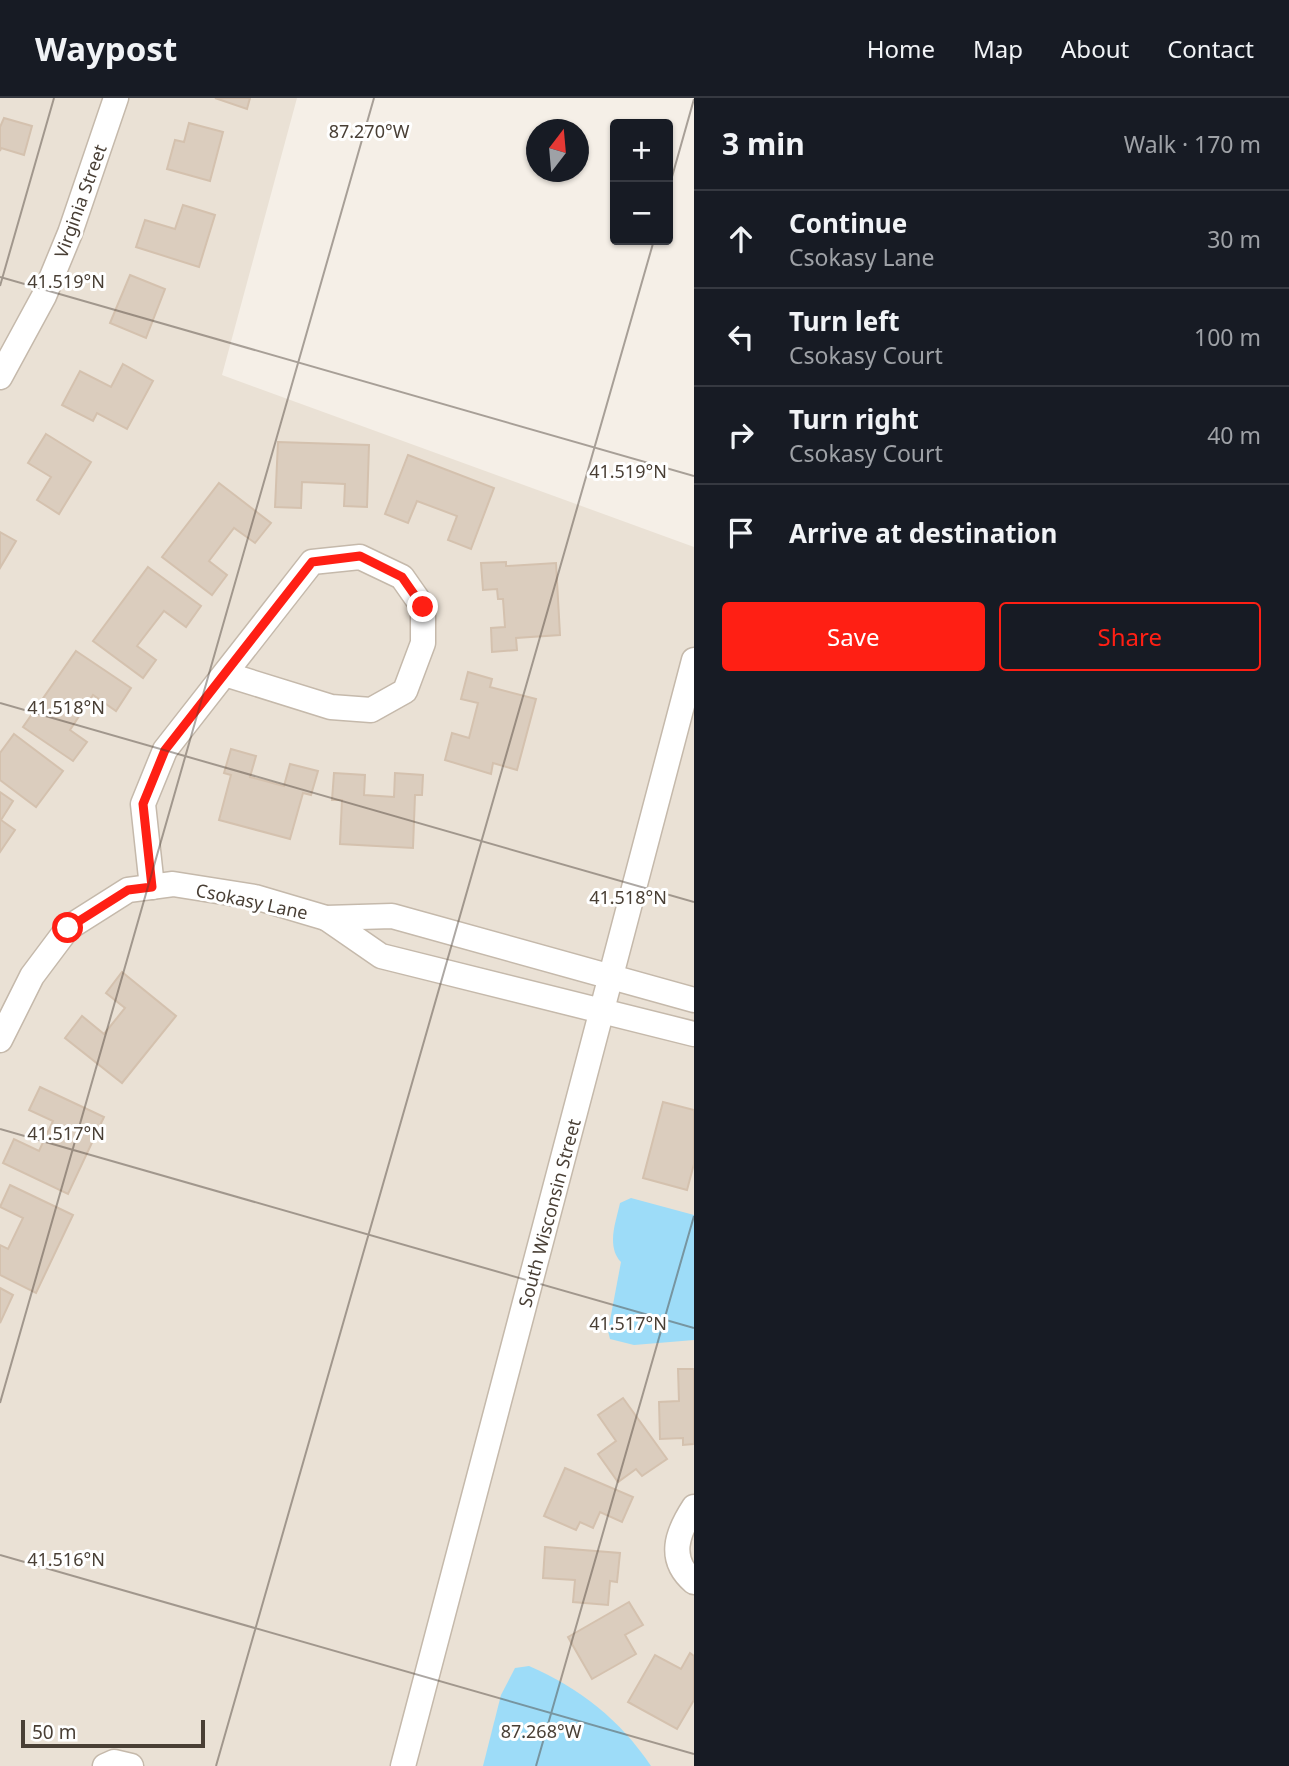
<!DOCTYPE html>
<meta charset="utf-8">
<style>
:root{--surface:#171b24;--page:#242831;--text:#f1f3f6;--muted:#9ea1a6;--line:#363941;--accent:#ff1f14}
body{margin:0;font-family:"Noto Sans",sans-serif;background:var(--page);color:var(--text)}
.controls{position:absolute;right:21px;top:21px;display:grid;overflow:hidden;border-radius:7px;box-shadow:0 2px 5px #0004}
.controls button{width:63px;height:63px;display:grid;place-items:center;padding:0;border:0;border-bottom:2px solid var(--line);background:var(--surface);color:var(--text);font:35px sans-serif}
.compass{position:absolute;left:526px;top:21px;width:63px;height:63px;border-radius:50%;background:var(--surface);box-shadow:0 2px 5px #0004;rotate:16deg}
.scale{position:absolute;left:21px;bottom:18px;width:184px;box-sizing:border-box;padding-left:7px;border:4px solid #493f35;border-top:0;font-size:19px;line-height:24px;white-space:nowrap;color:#493f35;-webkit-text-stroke:5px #fff;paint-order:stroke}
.stop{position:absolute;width:21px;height:21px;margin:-16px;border:5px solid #ff1f14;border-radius:50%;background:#fff}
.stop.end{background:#ff1f14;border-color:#fff;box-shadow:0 2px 7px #0008}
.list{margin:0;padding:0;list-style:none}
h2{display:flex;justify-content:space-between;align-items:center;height:91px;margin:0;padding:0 28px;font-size:30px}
h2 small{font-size:23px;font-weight:400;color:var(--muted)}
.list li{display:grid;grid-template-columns:46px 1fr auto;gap:21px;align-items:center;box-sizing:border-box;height:98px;padding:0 28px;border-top:2px solid var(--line)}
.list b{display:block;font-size:26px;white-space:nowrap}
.list p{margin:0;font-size:23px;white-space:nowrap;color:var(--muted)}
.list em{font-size:23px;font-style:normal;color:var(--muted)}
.actions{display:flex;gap:14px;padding:21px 28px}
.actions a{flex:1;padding:16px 0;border:2px solid var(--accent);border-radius:7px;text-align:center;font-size:24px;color:var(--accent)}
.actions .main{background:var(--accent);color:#fff}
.icon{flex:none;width:38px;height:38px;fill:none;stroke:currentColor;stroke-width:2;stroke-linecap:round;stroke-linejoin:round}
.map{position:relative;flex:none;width:694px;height:1668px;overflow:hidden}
header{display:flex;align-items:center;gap:42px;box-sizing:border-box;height:98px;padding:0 35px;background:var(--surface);border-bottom:2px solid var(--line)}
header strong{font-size:33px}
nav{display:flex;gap:38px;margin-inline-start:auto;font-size:24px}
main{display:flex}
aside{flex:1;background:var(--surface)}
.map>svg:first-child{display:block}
.residential{fill:#eae1d5}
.water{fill:#9ddcf8}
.building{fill:#dbcdbe;stroke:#d4c1ae;stroke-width:2}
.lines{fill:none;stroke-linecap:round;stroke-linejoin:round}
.minor-casing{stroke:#c5b9ab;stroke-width:27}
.minor{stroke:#fff;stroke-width:24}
.route{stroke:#ff1f14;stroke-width:9}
.ticks{fill:none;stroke:#493f35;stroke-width:2;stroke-opacity:0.45}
.labels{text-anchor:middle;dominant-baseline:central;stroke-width:6;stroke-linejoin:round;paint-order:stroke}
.street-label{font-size:18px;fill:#493f35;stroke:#fff}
.ticks-label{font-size:18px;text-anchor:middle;fill:#493f35;stroke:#fff;stroke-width:6;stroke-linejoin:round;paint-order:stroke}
</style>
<header>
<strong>Waypost</strong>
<nav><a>Home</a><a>Map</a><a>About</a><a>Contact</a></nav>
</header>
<main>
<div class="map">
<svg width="694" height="1668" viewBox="0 0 694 1668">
<rect width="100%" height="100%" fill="#f5efe7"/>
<polygon class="residential" points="0,0 297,0 222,277 694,449 694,1668 0,1668"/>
<g class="water">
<path d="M631,1100l63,17v125l-60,5 -24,-6 -2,-8 13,-69c-15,-16 -5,-40 -1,-59z"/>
<path d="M529,1568c51,22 91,54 122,100h-168l18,-71 14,-27z"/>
</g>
<g class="building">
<polygon points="215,0 250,0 247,11"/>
<polygon points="4,20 32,28 24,57 1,50 0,53 0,29"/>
<polygon points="189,25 223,34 210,83 167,71 175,42 184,44"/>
<polygon points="183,107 215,117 199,169 136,149 145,122 175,131"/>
<polygon points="130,177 165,191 146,240 110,225"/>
<polygon points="123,266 153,283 127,331 97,315 93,323 62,307 80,273 111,289"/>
<polygon points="46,336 91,364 59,416 37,402 51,379 28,365"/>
<polygon points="278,344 369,347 367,409 344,408 345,386 302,384 301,410 275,409"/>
<polygon points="408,357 494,390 471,451 448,442 457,418 417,403 408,425 385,416"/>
<polygon points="219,385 271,425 255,445 234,430 209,463 227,477 212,497 162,459"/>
<polygon points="0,434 16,443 0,470"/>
<polygon points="506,464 506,468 556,465 560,537 516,540 517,552 492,554 491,530 505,529 503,501 498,501 497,491 483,492 481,465"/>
<polygon points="148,469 201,508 186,529 164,513 137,548 156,562 143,580 93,543"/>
<polygon points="76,553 131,590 116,613 93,597 70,632 87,644 73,663 23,629"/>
<polygon points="468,574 492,581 490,589 536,601 517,672 493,665 491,676 445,662 452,635 469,640 478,605 461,601"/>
<polygon points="14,636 63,673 36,709 0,682 0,655"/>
<polygon points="231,651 256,658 250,679 284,688 290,666 318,673 311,697 303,695 290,741 219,722 231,677 224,675"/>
<polygon points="334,675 365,677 364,697 394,699 395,675 423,677 422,697 415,697 413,750 340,746 342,702 332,702"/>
<polygon points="0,694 13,703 1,722 15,732 0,754"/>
<polygon points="122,874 176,918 122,985 65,940 82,918 104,936 125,910 106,895"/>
<polygon points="40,989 104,1019 68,1096 3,1065 14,1041 39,1053 53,1023 29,1012"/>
<polygon points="663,1004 694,1012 694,1066 687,1092 643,1080"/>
<polygon points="10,1087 73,1117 36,1195 0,1177 0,1147 8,1151 23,1120 0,1109"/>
<polygon points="0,1190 13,1197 0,1225"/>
<polygon points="678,1271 694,1271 694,1346 683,1347 683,1340 660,1341 659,1304 679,1303"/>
<polygon points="623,1300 667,1361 642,1378 636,1371 618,1384 598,1356 616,1343 598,1317"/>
<polygon points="565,1370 633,1399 622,1424 600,1414 593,1430 580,1424 576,1432 544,1418"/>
<polygon points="545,1449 620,1455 617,1484 610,1483 608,1507 573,1504 575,1482 543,1480"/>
<polygon points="629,1504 643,1527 625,1537 636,1556 592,1581 568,1539"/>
<polygon points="690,1555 694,1558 694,1602 677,1631 628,1604 655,1557 681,1571"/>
</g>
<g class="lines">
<g class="minor-casing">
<g id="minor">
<polyline points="0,279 44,198 70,135 116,0"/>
<polyline points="152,789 143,706 165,652 312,464 360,459 402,479 423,509 423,545 405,593 371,612 331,609 225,576"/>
<polyline points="326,820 381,858 694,936"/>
<polyline points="0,942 32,878 68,830 128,792 173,786 255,799 326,820 392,818 694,902"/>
<path d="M694,1409c-17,26 -27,52 0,75"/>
<polyline points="105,1668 114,1664 131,1668"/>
<polyline points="403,1668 694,562"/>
</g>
</g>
<use href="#minor" class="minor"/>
</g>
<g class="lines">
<polyline class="route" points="68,830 128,792 152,789 143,706 165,652 312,464 360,458 402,479 423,509"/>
</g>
<path class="ticks" d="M668,93l26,-92M0,179l694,199M0,188l54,-188M0,605l694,199M0,1031l694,199M0,1305l374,-1305M0,1457l694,199M216,1668l438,-1526M536,1668l158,-550"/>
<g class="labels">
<g class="street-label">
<text transform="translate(80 103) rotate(-70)">Virginia Street</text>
<text transform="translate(252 803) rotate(12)">Csokasy Lane</text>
<text transform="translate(549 1115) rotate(-75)">South Wisconsin Street</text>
</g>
</g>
<g class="ticks-label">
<text x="369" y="40">87.270°W</text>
<text x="66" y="190">41.519°N</text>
<text x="628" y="380">41.519°N</text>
<text x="66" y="616">41.518°N</text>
<text x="628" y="806">41.518°N</text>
<text x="66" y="1042">41.517°N</text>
<text x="628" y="1232">41.517°N</text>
<text x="66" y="1468">41.516°N</text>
<text x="541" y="1640">87.268°W</text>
</g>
</svg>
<div class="controls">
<button>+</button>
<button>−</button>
</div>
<svg class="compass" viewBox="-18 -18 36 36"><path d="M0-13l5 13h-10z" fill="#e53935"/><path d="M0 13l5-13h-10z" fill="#9ea1a6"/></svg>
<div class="scale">50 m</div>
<div class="stop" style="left:68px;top:830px"></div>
<div class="stop end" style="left:423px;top:509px"></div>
</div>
<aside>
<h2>3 min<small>Walk · 170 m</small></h2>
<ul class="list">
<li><svg class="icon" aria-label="ahead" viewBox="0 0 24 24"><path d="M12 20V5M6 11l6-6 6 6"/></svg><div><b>Continue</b><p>Csokasy Lane</p></div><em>30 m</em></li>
<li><svg class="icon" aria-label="left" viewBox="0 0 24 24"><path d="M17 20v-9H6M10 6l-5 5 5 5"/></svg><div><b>Turn left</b><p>Csokasy Court</p></div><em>100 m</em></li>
<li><svg class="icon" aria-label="right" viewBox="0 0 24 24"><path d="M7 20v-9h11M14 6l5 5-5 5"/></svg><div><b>Turn right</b><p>Csokasy Court</p></div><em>40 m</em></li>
<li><svg class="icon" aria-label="arrive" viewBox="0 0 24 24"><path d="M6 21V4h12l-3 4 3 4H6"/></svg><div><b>Arrive at destination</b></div></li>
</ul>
<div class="actions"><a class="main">Save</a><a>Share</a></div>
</aside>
</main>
